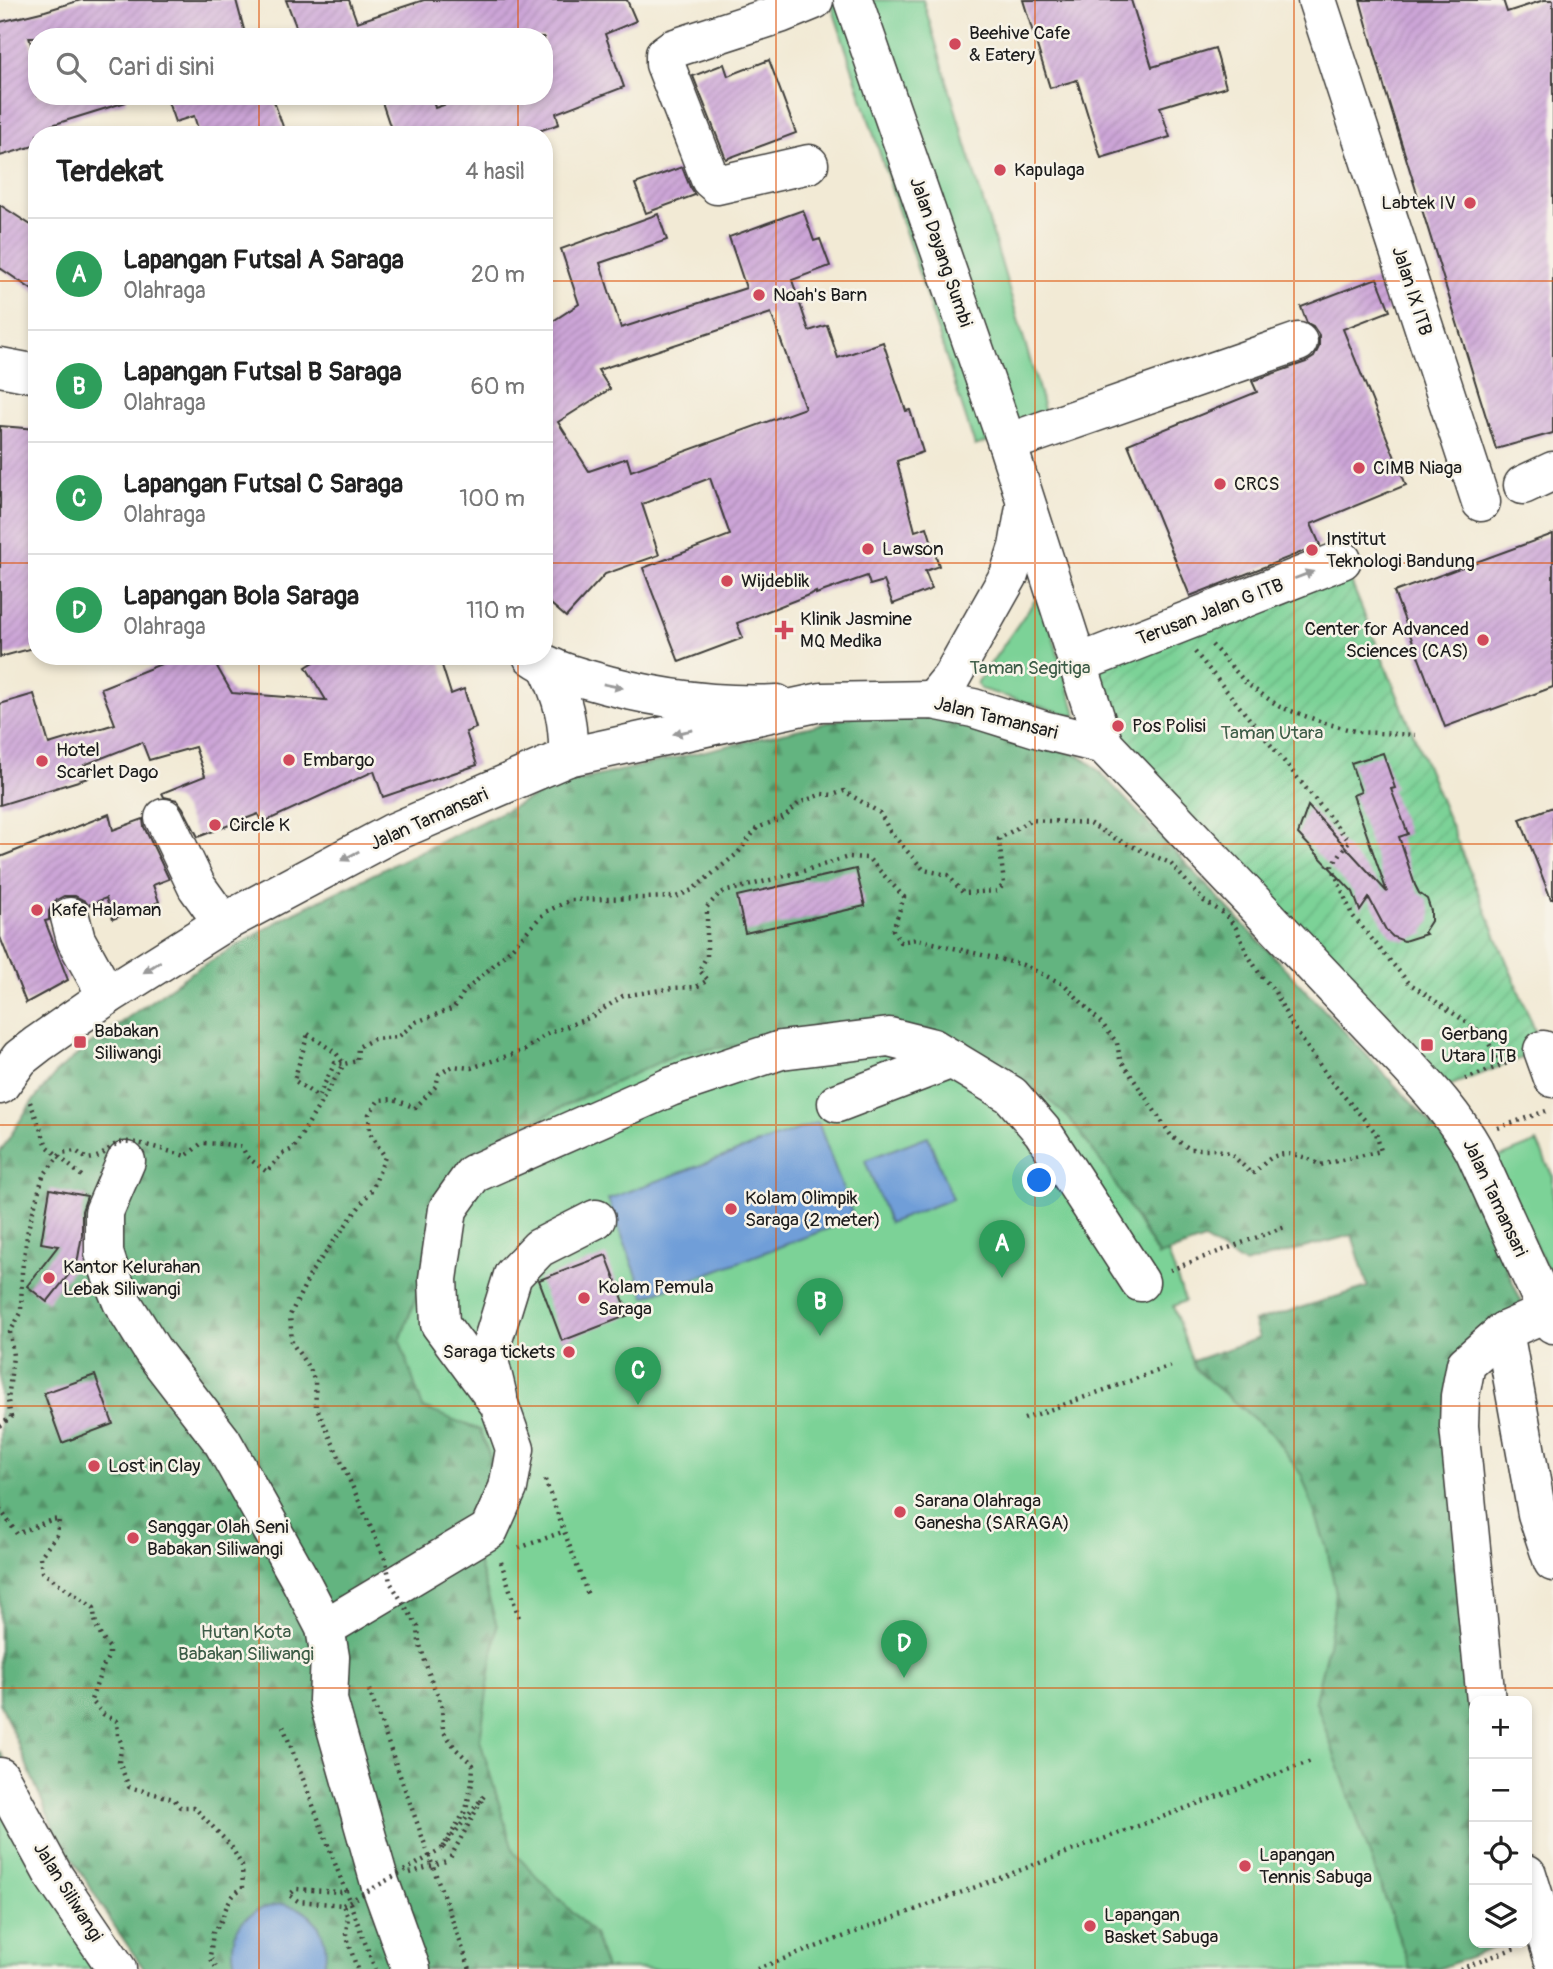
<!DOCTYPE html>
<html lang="id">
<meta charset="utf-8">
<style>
:root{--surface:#fff;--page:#f2f2f2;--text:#222;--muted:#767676;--line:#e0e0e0;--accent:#d1495b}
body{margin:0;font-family:Pangolin,sans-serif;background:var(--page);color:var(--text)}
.controls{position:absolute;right:21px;bottom:21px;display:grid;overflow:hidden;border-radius:14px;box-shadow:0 4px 10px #0003}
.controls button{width:63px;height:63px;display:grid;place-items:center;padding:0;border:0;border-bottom:2px solid var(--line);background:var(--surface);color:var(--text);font:35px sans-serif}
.you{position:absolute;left:1040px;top:1181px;width:24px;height:24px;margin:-18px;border:5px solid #fff;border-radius:50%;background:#1a73e8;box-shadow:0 0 0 10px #1a73e833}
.badge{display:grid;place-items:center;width:46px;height:46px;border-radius:50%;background:var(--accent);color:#fff;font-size:23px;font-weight:700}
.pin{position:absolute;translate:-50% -58px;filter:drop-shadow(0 2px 4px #0008)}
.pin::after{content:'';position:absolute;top:37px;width:24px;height:21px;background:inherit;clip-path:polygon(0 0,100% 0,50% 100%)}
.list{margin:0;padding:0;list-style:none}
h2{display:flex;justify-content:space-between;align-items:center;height:91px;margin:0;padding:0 28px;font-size:30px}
h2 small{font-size:23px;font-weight:400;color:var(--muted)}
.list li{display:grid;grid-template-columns:46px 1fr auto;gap:21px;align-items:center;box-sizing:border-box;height:112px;padding:0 28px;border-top:2px solid var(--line)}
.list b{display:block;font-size:26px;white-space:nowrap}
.list p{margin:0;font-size:23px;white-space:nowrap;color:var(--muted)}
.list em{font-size:23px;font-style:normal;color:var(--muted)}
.icon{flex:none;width:38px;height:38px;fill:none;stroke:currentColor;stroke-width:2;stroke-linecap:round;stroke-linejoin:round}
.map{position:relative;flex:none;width:1553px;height:1969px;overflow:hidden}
.search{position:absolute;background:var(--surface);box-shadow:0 4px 10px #0003;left:28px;top:28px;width:525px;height:77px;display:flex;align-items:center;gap:18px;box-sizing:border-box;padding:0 24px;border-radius:28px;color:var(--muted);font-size:26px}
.panel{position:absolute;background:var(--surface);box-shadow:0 4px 10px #0003;left:28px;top:126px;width:525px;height:539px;border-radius:28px}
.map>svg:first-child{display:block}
.forest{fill:url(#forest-firs);stroke:#40684e;stroke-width:2}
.park{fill:#7bd297;stroke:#4c775a;stroke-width:2}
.garden{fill:url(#garden-furrows);stroke:#4c775a;stroke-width:2}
.water{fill:#6f9ed8;stroke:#465d7a;stroke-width:2}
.building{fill:url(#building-hatch);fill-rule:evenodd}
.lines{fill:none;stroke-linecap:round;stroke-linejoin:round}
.minor-casing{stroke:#3c3b38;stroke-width:41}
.major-casing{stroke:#3c3b38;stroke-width:41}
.path{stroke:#3c3b38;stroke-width:4.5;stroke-dasharray:2 5;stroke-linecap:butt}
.minor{stroke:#fff;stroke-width:38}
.major{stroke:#fff;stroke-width:38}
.path-bridge{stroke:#3c3b38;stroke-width:4.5;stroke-dasharray:2 5;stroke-linecap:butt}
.oneway{fill:#999}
.grid{fill:none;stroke:#de560d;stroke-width:2;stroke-opacity:0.55}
.poi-dot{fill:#d1495b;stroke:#f7f3e8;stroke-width:2.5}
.labels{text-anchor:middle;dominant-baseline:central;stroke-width:5;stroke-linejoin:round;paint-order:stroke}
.poi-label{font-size:19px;fill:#1c1c1c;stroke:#f7f3e8;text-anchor:start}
.street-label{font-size:19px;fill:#1c1c1c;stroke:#f7f3e8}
.park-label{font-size:19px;fill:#3d5c47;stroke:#f7f3e8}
</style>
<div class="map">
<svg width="1553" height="1969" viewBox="0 0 1553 1969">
<defs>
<pattern id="forest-firs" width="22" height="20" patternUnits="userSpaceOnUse" patternTransform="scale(1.75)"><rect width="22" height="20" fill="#64b480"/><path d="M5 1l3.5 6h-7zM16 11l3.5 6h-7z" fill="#529268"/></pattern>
<pattern id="garden-furrows" width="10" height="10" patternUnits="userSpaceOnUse" patternTransform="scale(1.75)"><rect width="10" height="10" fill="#7bd297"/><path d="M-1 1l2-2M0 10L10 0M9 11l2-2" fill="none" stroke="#6ab482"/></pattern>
<pattern id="building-hatch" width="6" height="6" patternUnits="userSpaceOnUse" patternTransform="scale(1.75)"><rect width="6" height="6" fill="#cca5d7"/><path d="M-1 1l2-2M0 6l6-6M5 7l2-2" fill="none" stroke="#af8db8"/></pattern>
</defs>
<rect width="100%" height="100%" fill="#f7f3e8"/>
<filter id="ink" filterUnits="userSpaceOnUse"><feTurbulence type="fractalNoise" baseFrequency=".0143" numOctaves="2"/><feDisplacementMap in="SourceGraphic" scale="14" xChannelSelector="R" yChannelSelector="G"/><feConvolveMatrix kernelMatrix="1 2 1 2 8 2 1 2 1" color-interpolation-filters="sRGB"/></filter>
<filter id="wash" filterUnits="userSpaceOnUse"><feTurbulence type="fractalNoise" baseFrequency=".00686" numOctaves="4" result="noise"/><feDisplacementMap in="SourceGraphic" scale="28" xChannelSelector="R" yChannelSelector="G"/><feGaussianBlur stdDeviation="1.57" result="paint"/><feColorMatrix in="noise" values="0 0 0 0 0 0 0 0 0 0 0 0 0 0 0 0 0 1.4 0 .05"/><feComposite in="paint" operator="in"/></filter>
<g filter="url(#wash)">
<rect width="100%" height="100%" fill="#f2ead5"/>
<polygon class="forest" points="928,710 1080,756 1095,767 1443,1136 1462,1165 1521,1301 1521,1309 1472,1333 1474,1943 1507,1943 1438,1969 1410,1969 1315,1700 1328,1645 1336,1594 1327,1549 1302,1476 1272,1434 1195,1369 1193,1361 1259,1338 1254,1322 1368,1287 1352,1235 1244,1264 1204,1240 1159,1256 1106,1169 1070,1119 469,1155 400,1340 423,1407 480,1429 498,1479 473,1544 497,1626 480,1740 514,1852 594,1934 606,1969 144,1969 113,1924 53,1827 0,1702 0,1152 32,1102 58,1071 88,1046 192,972 289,915 531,798 557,787 585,779 868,713"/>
<g class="park">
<polygon points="830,0 859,0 1001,437 975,446"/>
<polygon points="871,0 923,0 1039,390 1047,421 1013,434"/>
<polygon points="1040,593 1077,717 980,689 977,683"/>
<polygon points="927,1029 1040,1092 1070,1119 1106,1169 1158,1256 1168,1253 1185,1301 1173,1306 1195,1369 1272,1434 1302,1476 1327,1549 1336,1594 1328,1645 1315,1700 1410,1969 606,1969 594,1934 514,1853 480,1740 497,1626 473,1544 498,1479 480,1430 423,1408 400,1341 469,1155 564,1106 679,1053 826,1034"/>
<polygon points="1537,1142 1553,1177 1553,1282 1495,1159"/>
<polygon points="0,1751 99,1969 0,1969"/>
</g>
<polygon class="garden" points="1342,560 1543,1050 1433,1092 1104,745 1081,676"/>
<g class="water">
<polygon points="818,1122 854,1219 645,1297 608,1199"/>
<polygon points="928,1136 952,1199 889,1223 865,1160"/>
<path d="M283,1904c6,2 12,3 17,5 21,11 32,38 22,60h-86c-11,-39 9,-61 47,-65z"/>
</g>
<g id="blocks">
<g class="building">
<polygon points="81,0 236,0 246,37 29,37 37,66 37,96 125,96 126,102 52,125 55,135 37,135 37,145 0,156 0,22 45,11"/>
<polygon points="286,0 349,0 357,22 424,0 627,0 636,21 605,34 624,87 556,113 559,124 527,135 393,135 380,96 432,96 435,108 470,96 544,96 544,37 300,37"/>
<polygon points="1023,0 1131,0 1152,67 1215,48 1226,87 1160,107 1170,137 1101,158 1077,80 1050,88"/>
<polygon points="1360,0 1503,0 1507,12 1544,0 1553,0 1553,433 1496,449 1386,93"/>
<polygon points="769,60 796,133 726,159 693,76 724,64 728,76"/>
<polygon points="166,96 272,96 286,135 200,135 194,116 175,122"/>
<polygon points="682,167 690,187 695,195 646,213 635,184"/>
<polygon points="0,205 37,229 37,293 0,268"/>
<path d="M803,210l11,31 6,-2 10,27 -38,14 17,51 18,-6 11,33 45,-16 23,69 4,-1 13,42 -26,9 18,70 12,-4 12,39 -14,5 7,18 -39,15 -9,-23 -14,4 -3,-9 -51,18v-2l-79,31 6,15 -64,24 -36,-94 87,-33 -20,-57 -68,26 17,51 -54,19 -39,43 -22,-19v-271l35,-23 -18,-55 97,-35 9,26 -67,23 21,65 125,-40 -17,-51zM771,313l34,95 -174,63 -4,-13 -38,13 -31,-49 52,-33 -12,-19z"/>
<polygon points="1377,278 1390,311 1343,329 1406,485 1311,524 1320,545 1190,596 1128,444 1257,392 1252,381 1306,362 1314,357 1319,347 1319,335 1313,326 1307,323 1301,307"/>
<polygon points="0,426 37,429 37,647 0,657"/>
<polygon points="1553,534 1553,687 1445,727 1394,592"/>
<polygon points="181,656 211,656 232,693 326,700 306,667 324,656 439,656 451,694 464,689 476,728 466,732 477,765 383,797 374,771 262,823 258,814 198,837 183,808 177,800 164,797 162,793 205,776 195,747 149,760 142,742 84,765 88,778 0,805 0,704 34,694 49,744 115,724 101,688"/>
<polygon points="1383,753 1395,788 1391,789 1408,834 1399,837 1415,885 1419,893 1427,899 1431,911 1431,921 1424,932 1426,934 1404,941 1393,937 1386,930 1369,898 1360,911 1353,892 1298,834 1308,806 1387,892 1353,795 1361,792 1351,763"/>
<polygon points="1553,807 1553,899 1551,899 1520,819"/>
<polygon points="109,814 113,830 143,819 144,827 169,879 153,885 159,902 113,919 106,898 88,905 85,901 75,896 64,896 55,901 49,911 49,920 45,921 68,980 26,1003 0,937 0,857"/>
<polygon points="856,869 865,906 745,933 737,896"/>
<polygon points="50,1189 87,1196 82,1211 82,1235 77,1264 47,1302 27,1286 58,1246 41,1243"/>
<polygon points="606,1255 629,1315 562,1341 539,1280"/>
<polygon points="95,1375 113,1424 62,1443 44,1393"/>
</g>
</g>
</g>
<g filter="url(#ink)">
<use href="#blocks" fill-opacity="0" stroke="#3c3b38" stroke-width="2"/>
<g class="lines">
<g class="minor-casing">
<g id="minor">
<polyline points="853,0 1007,443 1104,745"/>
<polyline points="1317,0 1481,502"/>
<polyline points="809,164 717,185 710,179 665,64 665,54 672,49 780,14 814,0"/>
<polyline points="0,367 37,374"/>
<polyline points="1007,443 1298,342"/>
<polyline points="1523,485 1553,471"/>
<path d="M532,656c17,12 34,17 54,23 61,18 128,28 191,25"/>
<polyline points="1077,664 1342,560"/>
<path d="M548,667c15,32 21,55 20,90"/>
<polyline points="933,700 951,678 1009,575 1018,547 1025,507"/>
<polyline points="164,818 197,887 223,923"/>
<polyline points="70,917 76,940 107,996"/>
<polyline points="1543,1050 1553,1078"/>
<polyline points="837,1103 952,1059"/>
<polyline points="126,1161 104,1212 104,1253 111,1275 122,1302 152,1350 222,1441 298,1576 325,1628 330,1657 328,1700 380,1883 411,1969"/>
<polyline points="1504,1331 1537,1514 1553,1562"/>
<polyline points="498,1397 488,1356 513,1275 539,1248 596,1219"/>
<polyline points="325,1628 489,1530 508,1488 515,1449 499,1404 440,1324 438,1279 448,1209 473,1174 670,1087 781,1050 889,1037 933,1048 1011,1095 1042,1131 1140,1282"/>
<polyline points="1486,1701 1459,1426 1460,1396 1466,1364 1504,1331 1548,1312"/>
<polyline points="1527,1874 1553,1958"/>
</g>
</g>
<g class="major-casing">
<g id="major">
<path d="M0,1085l20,-27 18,-14 69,-48 116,-73 169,-90 176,-76 253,-55 112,-2 40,8 70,22 61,15 299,315c26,28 52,56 71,90l79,174"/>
<polyline points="0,1777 55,1878 117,1969"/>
</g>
</g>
<g class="path">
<polyline points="1212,645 1247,684 1280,707 1325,723 1358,732 1415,735"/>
<polyline points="1195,652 1349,841 1332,866 1352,915 1386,956 1409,983 1485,1035 1500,1066"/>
<polygon points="308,1034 336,1053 344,1064 335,1063 318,1097 294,1080"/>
<polyline points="1465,1079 1513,1061"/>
<polyline points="30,1102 47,1146 84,1178"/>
<polyline points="1498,1128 1546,1111"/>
<polyline points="1170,1270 1287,1226"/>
<polyline points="1024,1419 1171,1366"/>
<polyline points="545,1480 589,1598"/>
<path d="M0,1509l17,25 34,-14 8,-1 -2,16 -17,22 2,15 52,36c0,15 5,28 15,39v8l-7,14 -11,31 12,14 14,7 1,15 4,8 -3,18 10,25 45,12 6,8h14l37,39 11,20 1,22c-20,10 -17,33 -30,44l-3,25 7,12"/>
<polyline points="519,1548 565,1531"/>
<polyline points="501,1562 520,1621"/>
<polyline points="410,1873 449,1860"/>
<polyline points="348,1890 340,1892 296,1889 289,1895 298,1901 343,1905 348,1917 346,1934 357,1969"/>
<polyline points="757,1969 1314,1760"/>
<polyline points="1460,1969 1515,1948"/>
</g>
<use href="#minor" class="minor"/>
<use href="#major" class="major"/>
<g class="path-bridge">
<path d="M0,1426l11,-9 -3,-16 5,-45 -3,-24 11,-19 1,-42 6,-42 15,-53 18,-23 15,-2 11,8c20,-2 19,-12 34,-17 10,-3 53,11 65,14l16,-13 23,1 17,3 5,10 20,15 15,-18 11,-5 51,-85 13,-3 1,-14 16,-8 24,-2 18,-15 38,-14 10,-16 43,-39 38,-41 26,-12 105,-3 16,-7 46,-37 19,-25 28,-11 14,-14 23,-9 11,1 11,-4 36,22 11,20 33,37 24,5 15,18 35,-2 6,-7 -5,-45 31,-19 59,3 27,16 54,24 34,38 21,13 11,14 12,27 13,21 13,14 16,32 40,58 46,53 5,18 -61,14c-13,-8 -29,-14 -45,-9 -8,3 -16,13 -23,18l-22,-21 -17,-4h-23l-18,-12 -52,-78 -3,-16 -13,-17 -39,-41 -42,-20 -106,-26 -17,3 -7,-12 11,-33 -36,-39 -20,-1 -51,16 -77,20 -13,14v49l-8,14 9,10 -12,7 -23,1 -50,8 -32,21 -46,18 -20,15 -54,18 -18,-2 -14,8 -3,12 -21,22 -21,-9 -15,1 -10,14 1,19 15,24 -12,31 -61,83 -22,44 2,28 19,28 4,11 1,24 70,155 4,21 28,45 1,15 11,35 12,29 1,25 13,18 17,16 -1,18 -6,27 -25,40 43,-54 -35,64"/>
<polyline points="369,1690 470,1969"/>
<polyline points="283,1726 375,1969"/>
<polyline points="343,1905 441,1850"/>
</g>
</g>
<defs><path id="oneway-solid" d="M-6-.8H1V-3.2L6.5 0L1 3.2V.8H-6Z" transform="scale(1.75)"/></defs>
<g class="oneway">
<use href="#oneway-solid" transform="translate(1304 575) rotate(-21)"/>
<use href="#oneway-solid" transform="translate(613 686) rotate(12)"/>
<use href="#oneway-solid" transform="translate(683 732) rotate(168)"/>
<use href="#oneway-solid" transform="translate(350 856) rotate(152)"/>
<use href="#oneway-solid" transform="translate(152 967) rotate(147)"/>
</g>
</g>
<path class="grid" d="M259,0v37M518,0v37M776,0v1969M1035,0v1969M1294,0v1969M259,96v39M518,96v39M0,281h37M544,281h1009M0,563h37M544,563h1009M259,656v1313M518,656v1313M0,844h1553M0,1125h1553M0,1406h1553M0,1688h1553"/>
<g class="poi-dot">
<circle cx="955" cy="44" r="7"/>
<circle cx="1000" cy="170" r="7"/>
<circle cx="1470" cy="203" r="7"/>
<circle cx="759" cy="295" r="7"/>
<circle cx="1359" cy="468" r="7"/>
<circle cx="1220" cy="484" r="7"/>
<circle cx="868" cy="549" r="7"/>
<circle cx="1312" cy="550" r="7"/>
<circle cx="727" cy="581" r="7"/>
<path d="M780.5 619.5h7v7h7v7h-7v7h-7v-7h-7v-7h7z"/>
<circle cx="1483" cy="640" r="7"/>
<circle cx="1118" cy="726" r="7"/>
<circle cx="289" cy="760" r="7"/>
<circle cx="42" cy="761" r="7"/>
<circle cx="215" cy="825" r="7"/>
<circle cx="37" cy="910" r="7"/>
<rect x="73" y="1035" width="14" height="14" rx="3.5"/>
<rect x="1420" y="1038" width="14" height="14" rx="3.5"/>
<circle cx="731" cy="1209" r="7"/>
<circle cx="49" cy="1278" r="7"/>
<circle cx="584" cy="1298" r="7"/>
<circle cx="569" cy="1352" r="7"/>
<circle cx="94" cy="1466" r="7"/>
<circle cx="900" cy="1512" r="7"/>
<circle cx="133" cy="1538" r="7"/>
<circle cx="1245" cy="1866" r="7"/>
<circle cx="1090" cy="1926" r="7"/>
</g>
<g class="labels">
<g class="poi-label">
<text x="969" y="33">Beehive Cafe<tspan x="969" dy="22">&amp; Eatery</tspan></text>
<text x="1014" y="170">Kapulaga</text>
<text x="1456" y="203" text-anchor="end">Labtek IV</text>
<text x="773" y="295">Noah's Barn</text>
<text x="1373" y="468">CIMB Niaga</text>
<text x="1234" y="484">CRCS</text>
<text x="1326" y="539">Institut<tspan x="1326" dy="22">Teknologi Bandung</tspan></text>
<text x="882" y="549">Lawson</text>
<text x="741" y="581">Wijdeblik</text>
<text x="800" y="619">Klinik Jasmine<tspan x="800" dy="22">MQ Medika</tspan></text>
<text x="1469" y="629" text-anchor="end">Center for Advanced<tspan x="1469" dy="22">Sciences (CAS)</tspan></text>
<text x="1132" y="726">Pos Polisi</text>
<text x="56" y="750">Hotel<tspan x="56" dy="22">Scarlet Dago</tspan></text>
<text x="303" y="760">Embargo</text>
<text x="229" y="825">Circle K</text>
<text x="51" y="910">Kafe Halaman</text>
<text x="94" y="1031">Babakan<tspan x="94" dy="22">Siliwangi</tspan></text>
<text x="1441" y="1034">Gerbang<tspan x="1441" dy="22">Utara ITB</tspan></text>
<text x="745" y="1198">Kolam Olimpik<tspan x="745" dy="22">Saraga (2 meter)</tspan></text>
<text x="63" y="1267">Kantor Kelurahan<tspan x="63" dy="22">Lebak Siliwangi</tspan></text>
<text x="598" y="1287">Kolam Pemula<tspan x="598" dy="22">Saraga</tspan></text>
<text x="555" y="1352" text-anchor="end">Saraga tickets</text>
<text x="108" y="1466">Lost in Clay</text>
<text x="914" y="1501">Sarana Olahraga<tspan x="914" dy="22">Ganesha (SARAGA)</tspan></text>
<text x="147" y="1527">Sanggar Olah Seni<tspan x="147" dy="22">Babakan Siliwangi</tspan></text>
<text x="1259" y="1855">Lapangan<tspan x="1259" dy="22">Tennis Sabuga</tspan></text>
<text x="1104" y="1915">Lapangan<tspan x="1104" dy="22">Basket Sabuga</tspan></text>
</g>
<g class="street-label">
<text transform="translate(941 252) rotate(71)">Jalan Dayang Sumbi</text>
<text transform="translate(1412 291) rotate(72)">Jalan IX ITB</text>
<text transform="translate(1210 612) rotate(-21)">Terusan Jalan G ITB</text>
<text transform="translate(996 718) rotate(14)">Jalan Tamansari</text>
<text transform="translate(429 819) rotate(-24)">Jalan Tamansari</text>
<text transform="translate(1495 1198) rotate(65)">Jalan Tamansari</text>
<text transform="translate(68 1892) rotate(58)">Jalan Siliwangi</text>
</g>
<g class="park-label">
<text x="1030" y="668">Taman Segitiga</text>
<text x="1272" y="733">Taman Utara</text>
<text x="246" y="1632">Hutan Kota<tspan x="246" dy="22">Babakan Siliwangi</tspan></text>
</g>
</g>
</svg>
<div class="controls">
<button>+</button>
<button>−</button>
<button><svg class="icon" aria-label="locate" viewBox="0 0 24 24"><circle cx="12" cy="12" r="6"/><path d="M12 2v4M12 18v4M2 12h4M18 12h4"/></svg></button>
<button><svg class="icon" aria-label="layers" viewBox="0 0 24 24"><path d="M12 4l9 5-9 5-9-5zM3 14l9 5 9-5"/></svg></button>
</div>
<div class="you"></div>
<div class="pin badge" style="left:1002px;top:1278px;background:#2e9e5b">A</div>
<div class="pin badge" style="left:820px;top:1336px;background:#2e9e5b">B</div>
<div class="pin badge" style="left:638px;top:1405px;background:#2e9e5b">C</div>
<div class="pin badge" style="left:904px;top:1678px;background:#2e9e5b">D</div>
<div class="search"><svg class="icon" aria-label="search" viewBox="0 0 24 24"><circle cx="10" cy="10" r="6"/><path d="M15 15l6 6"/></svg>Cari di sini</div>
<section class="panel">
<h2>Terdekat<small>4 hasil</small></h2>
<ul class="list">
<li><span class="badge" style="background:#2e9e5b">A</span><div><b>Lapangan Futsal A Saraga</b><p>Olahraga</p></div><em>20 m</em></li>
<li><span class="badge" style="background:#2e9e5b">B</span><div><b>Lapangan Futsal B Saraga</b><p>Olahraga</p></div><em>60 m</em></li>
<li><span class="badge" style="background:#2e9e5b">C</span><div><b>Lapangan Futsal C Saraga</b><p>Olahraga</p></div><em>100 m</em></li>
<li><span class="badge" style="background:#2e9e5b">D</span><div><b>Lapangan Bola Saraga</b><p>Olahraga</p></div><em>110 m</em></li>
</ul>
</section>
</div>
